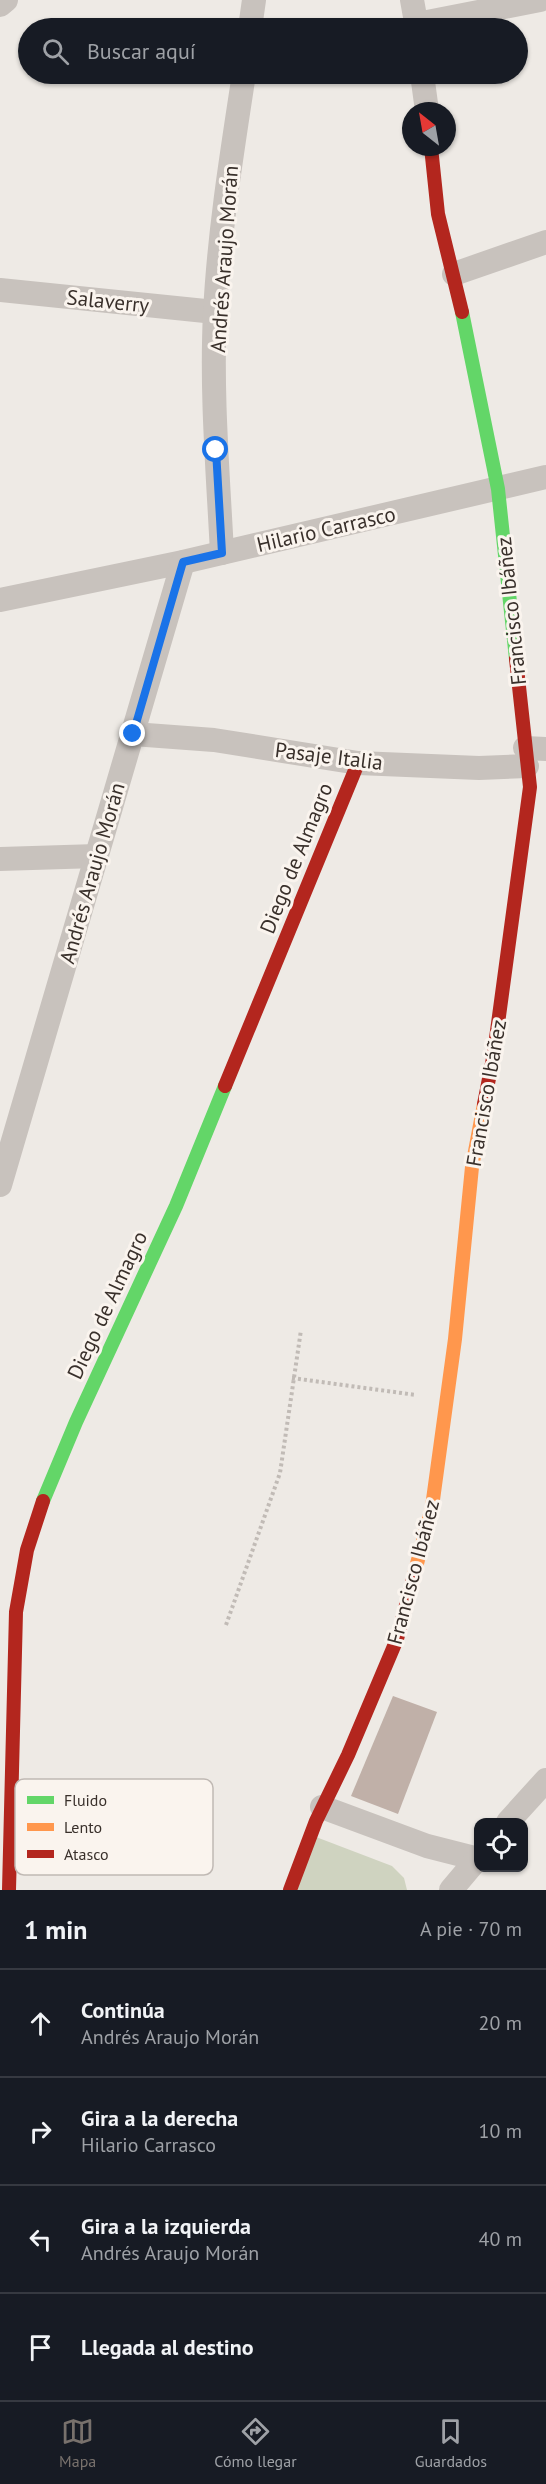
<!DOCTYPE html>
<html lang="es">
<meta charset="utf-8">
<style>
:root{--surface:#171b24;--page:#20242c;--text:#f1f3f6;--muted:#9ea1a6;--line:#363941;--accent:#78716c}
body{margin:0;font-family:"PT Sans",sans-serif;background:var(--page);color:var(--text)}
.controls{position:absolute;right:18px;bottom:18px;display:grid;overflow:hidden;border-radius:12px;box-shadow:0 2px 4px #0004}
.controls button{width:54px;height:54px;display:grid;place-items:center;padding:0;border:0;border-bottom:2px solid var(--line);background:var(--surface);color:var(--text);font:30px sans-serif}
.compass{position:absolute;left:402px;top:102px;width:54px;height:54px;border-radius:50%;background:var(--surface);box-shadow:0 2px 4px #0004;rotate:329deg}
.stop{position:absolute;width:18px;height:18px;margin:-14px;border:4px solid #1a73e8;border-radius:50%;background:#fff}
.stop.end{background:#1a73e8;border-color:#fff;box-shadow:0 2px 6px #0008}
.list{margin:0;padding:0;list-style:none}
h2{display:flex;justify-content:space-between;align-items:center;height:78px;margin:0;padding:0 24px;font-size:26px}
h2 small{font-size:20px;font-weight:400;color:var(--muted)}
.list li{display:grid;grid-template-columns:39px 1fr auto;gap:18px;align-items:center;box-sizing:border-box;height:108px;padding:0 24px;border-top:2px solid var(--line)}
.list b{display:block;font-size:22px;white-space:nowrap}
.list p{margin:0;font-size:20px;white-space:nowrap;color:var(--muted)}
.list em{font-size:20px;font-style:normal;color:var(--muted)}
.icon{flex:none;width:33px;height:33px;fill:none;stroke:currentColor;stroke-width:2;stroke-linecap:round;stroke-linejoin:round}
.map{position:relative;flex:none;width:546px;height:1890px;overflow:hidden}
.search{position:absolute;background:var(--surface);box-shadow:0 2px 4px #0004;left:18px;right:18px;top:18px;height:66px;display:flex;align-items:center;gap:15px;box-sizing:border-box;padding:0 21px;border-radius:33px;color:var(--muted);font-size:22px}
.sheet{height:510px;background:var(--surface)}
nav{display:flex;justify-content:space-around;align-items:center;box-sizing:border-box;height:84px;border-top:2px solid var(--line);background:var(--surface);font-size:16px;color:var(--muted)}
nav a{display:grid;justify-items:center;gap:3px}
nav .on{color:var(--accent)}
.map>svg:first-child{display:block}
.green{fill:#cfd3c0}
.building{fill:#c0b0a8}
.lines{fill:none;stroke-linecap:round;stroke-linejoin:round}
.path{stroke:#c1bbb6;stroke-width:4;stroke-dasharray:3 3;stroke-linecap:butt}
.street{stroke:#c8c2bd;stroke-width:24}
.fast{stroke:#63d668;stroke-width:14}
.slow{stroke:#ff974d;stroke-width:14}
.jam{stroke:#b3261e;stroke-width:14}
.route{stroke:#1a73e8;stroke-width:8}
.labels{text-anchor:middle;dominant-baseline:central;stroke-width:6;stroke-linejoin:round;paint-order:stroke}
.street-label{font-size:21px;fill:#39302b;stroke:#faf4ee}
.key{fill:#faf4ee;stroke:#c0b9b4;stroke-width:1.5}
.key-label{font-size:16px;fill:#39302b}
</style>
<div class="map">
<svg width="546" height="1890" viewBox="0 0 546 1890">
<rect width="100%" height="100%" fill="#eeeae5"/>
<polygon class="green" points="316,1837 392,1866 404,1878 407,1890 297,1890"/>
<polygon class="building" points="393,1696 437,1712 398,1814 351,1796"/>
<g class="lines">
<g class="path">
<polyline points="292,1378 416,1395"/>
<polyline points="226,1625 280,1473 301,1330"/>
</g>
<g class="street">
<polyline points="412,0 417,28"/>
<polyline points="0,5 6,0"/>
<polyline points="417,24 540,0"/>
<polyline points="250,28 254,0"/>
<polyline points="422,74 427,111"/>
<polyline points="454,274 546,242"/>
<polyline points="0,290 215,312"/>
<path d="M222,553c-4,-80 -11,-161 -7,-240 4,-80 17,-161 29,-239"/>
<polyline points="0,600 183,562 546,477"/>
<polyline points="133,734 214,740 358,763 479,768 527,766"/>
<polyline points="525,748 546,749"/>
<polyline points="0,859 97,856"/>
<polyline points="0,1185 183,562"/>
<polyline points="322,1807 427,1846 478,1859"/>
<polyline points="508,1822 546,1780"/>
<polyline points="451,1890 478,1858"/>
</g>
<g class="fast">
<polyline points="462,312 498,489 516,659"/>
<polyline points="43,1501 76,1422 176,1206 225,1086"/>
</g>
<polyline class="slow" points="414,1575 432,1507 455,1339 472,1167 484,1104"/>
<g class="jam">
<polyline points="431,147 438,214 462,312"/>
<polyline points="225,1086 358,763"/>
<polyline points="484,1104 494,1053 530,787 516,659"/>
<polyline points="9,1890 16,1612 27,1550 43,1501"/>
<polyline points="290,1890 316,1821 348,1755 397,1639 414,1575"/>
</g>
</g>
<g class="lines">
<polyline class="route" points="133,734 183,562 222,553 216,450"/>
</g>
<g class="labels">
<g class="street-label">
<text transform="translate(224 259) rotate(-86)">Andrés Araujo Morán</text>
<text transform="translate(108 301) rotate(6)">Salaverry</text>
<text transform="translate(326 529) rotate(-13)">Hilario Carrasco</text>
<text transform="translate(511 611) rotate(-96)">Francisco Ibáñez</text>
<text transform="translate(329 756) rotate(7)">Pasaje Italia</text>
<text transform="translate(296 858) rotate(-68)">Diego de Almagro</text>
<text transform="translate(92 873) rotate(-74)">Andrés Araujo Morán</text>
<text transform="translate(486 1093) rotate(-80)">Francisco Ibáñez</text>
<text transform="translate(107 1305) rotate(-65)">Diego de Almagro</text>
<text transform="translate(413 1572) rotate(-75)">Francisco Ibáñez</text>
</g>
</g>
<rect x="15" y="1779" width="198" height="96" rx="9" class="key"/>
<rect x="27" y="1796" width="27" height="8" fill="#63d668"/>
<rect x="27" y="1823" width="27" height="8" fill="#ff974d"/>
<rect x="27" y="1850" width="27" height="8" fill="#b3261e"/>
<g class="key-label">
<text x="64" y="1806">Fluido</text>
<text x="64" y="1833">Lento</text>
<text x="64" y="1860">Atasco</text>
</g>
</svg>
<div class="controls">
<button><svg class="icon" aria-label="locate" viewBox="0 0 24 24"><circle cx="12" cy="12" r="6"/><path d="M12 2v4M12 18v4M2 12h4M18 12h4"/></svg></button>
</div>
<svg class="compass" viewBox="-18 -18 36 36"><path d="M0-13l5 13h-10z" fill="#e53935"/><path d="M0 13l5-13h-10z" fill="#9ea1a6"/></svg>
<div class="stop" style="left:216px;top:450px"></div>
<div class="stop end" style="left:133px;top:734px"></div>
<div class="search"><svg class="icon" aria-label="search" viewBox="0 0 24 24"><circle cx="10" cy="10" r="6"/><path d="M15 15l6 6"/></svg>Buscar aquí</div>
</div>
<section class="sheet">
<h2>1 min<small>A pie · 70 m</small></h2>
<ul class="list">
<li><svg class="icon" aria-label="ahead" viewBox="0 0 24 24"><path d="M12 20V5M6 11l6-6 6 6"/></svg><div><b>Continúa</b><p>Andrés Araujo Morán</p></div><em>20 m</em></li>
<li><svg class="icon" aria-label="right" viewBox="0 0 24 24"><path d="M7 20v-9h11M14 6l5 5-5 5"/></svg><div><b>Gira a la derecha</b><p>Hilario Carrasco</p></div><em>10 m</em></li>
<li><svg class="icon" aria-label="left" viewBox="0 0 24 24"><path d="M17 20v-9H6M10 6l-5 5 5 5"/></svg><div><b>Gira a la izquierda</b><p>Andrés Araujo Morán</p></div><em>40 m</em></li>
<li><svg class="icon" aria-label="arrive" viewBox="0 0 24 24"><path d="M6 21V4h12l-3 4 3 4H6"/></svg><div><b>Llegada al destino</b></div></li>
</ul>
</section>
<nav>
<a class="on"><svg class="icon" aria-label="map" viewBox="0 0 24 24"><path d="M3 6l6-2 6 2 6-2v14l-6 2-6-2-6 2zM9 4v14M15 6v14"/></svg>Mapa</a>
<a><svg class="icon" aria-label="directions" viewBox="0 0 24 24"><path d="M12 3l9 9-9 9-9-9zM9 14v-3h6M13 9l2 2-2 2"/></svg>Cómo llegar</a>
<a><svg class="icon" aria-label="saved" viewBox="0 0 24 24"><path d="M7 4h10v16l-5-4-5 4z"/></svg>Guardados</a>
</nav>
